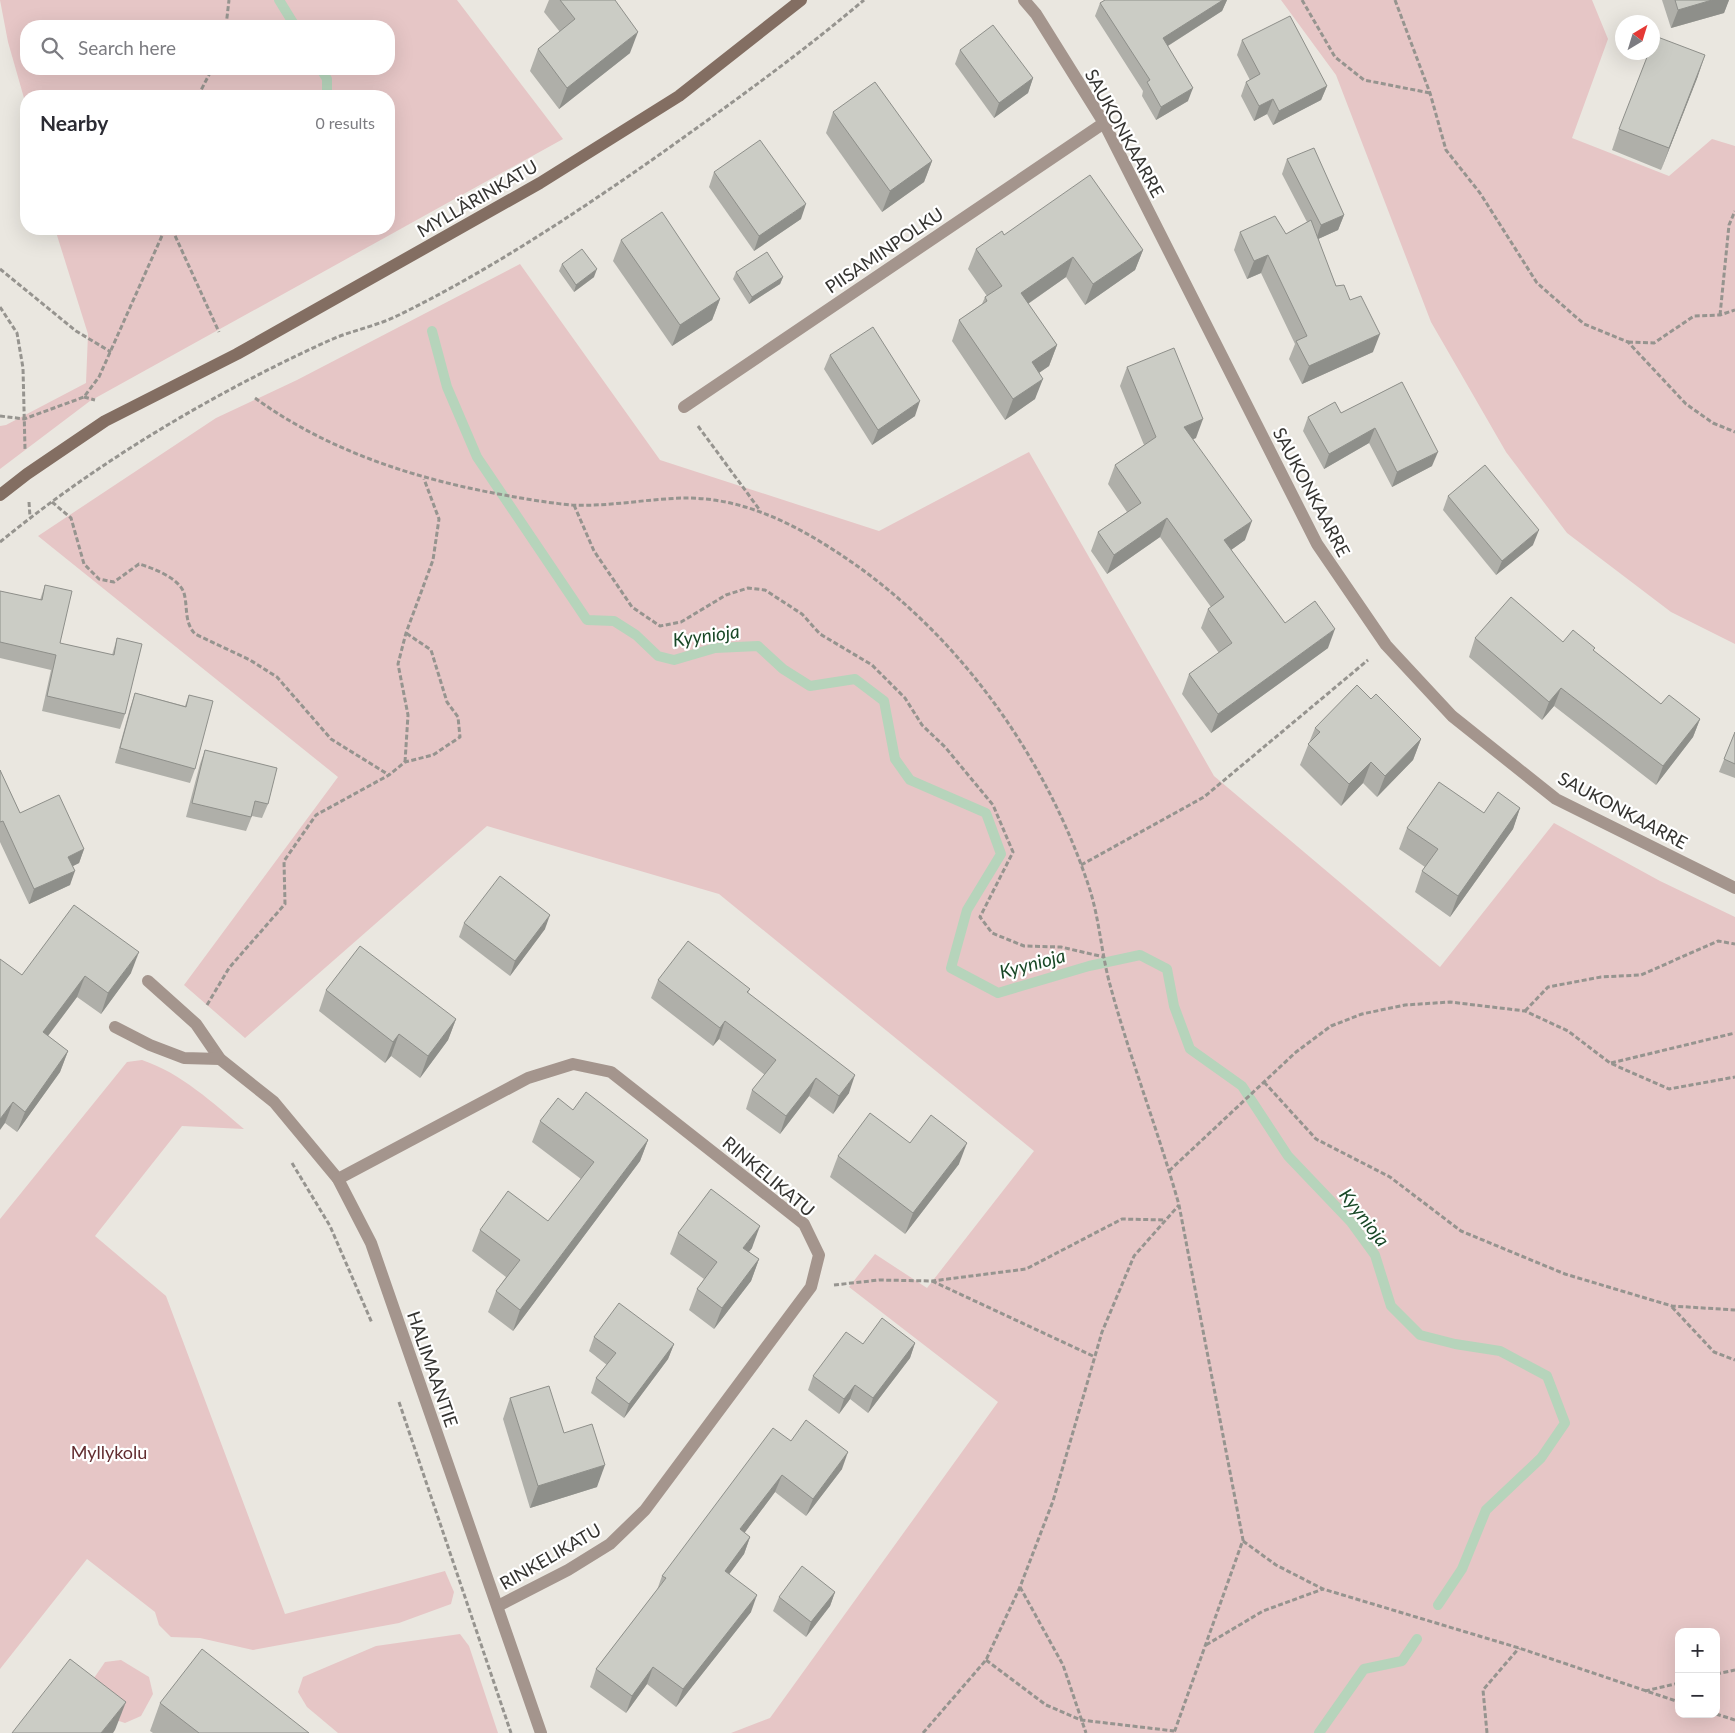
<!DOCTYPE html>
<meta charset="utf-8">
<style>
:root{--surface:#fff;--page:#f7f7f7;--text:#2b2b33;--muted:#7c7c81;--line:#e1e1e2}
body{margin:0;font-family:Lato,sans-serif;background:var(--page);color:var(--text)}
.controls{position:absolute;right:15px;bottom:15px;display:grid;overflow:hidden;border-radius:10px;box-shadow:0 5px 20px #0002}
.controls button{width:45px;height:45px;display:grid;place-items:center;padding:0;border:0;border-bottom:1px solid var(--line);background:var(--surface);color:var(--text);font:25px sans-serif}
.compass{position:absolute;left:1615px;top:15px;width:45px;height:45px;border-radius:50%;background:var(--surface);box-shadow:0 5px 20px #0002;rotate:38deg}
.list{margin:0;padding:0;list-style:none}
h2{display:flex;justify-content:space-between;align-items:center;height:65px;margin:0;padding:0 20px;font-size:21px}
h2 small{font-size:16px;font-weight:400;color:var(--muted)}
.icon{flex:none;width:28px;height:28px;fill:none;stroke:currentColor;stroke-width:2;stroke-linecap:round;stroke-linejoin:round}
.map{position:relative;flex:none;width:1735px;height:1733px;overflow:hidden}
.search{position:absolute;background:var(--surface);box-shadow:0 5px 20px #0002;left:20px;top:20px;width:375px;height:55px;display:flex;align-items:center;gap:12px;box-sizing:border-box;padding:0 18px;border-radius:20px;color:var(--muted);font-size:19px}
.panel{position:absolute;background:var(--surface);box-shadow:0 5px 20px #0002;left:20px;top:90px;width:375px;height:145px;border-radius:20px}
.map>svg:first-child{display:block}
.green{fill:#e6c6c6;fill-rule:evenodd}
.lines{fill:none;stroke-linecap:round;stroke-linejoin:round}
.stream{stroke:#b6d4bb;stroke-width:10}
.path{stroke:#96948f;stroke-width:3;stroke-dasharray:5 2.5;stroke-linecap:butt}
.street{stroke:#a4958d;stroke-width:12}
.secondary{stroke:#836e62;stroke-width:12}
.wall{fill:#afafa9}
.shaded-wall{fill:#8e8f8a}
.building{fill:#cbccc5;stroke:#8e8f8a}
.labels{text-anchor:middle;dominant-baseline:central;stroke-width:4.5;stroke-linejoin:round;paint-order:stroke}
.street-label{font-size:18px;fill:#343330;stroke:#fff}
.park-label{font-size:18px;fill:#622d30;stroke:#fff}
.water-label{font-size:19px;font-style:italic;fill:#194827;stroke:#fff}
</style>
<div class="map">
<svg width="1735" height="1733" viewBox="0 0 1735 1733">
<rect width="100%" height="100%" fill="#eae7e0"/>
<g class="green">
<path d="M0,0h457l106,139 -473,262 -90,68v-43l6,-1 80,-42 2,-49 -33,-105h334v-133h-363v9l-18,-63zM26,26h363v43h-363z"/>
<polygon points="1281,0 1592,0 1608,39 1572,138 1669,176 1712,139 1735,146 1735,644 1671,612 1567,533 1506,452 1431,322 1336,75"/>
<path d="M520,264l140,196 219,71 150,-79 185,324 226,191 114,-144 106,58 75,36v816h-1004l39,-15 228,-316 -149,-115 26,-33 52,34 107,-137 -315,-257 -232,-68 -242,212 -61,-53 154,-208 -300,-241 178,-118 81,-38zM1679,1632h37v82h-37z"/>
<path d="M142,1060c39,13 71,43 102,69l-62,-3 -87,110 71,60 119,318 160,-43 9,21 -3,12 -52,19 -146,27 -53,-12 -29,-1 -12,-12 -4,-13 -68,-53 -87,110v-450l127,-157z"/>
<polygon points="460,1634 469,1646 498,1733 338,1733 307,1707 298,1692 303,1677 376,1646"/>
<polygon points="121,1660 149,1677 153,1694 141,1716 125,1723 110,1718 94,1678 105,1662"/>
</g>
<g class="lines">
<g class="stream">
<polyline points="279,0 295,26"/>
<polyline points="321,69 327,79 327,96"/>
<polyline points="432,331 447,387 477,457 587,620 614,621 636,635 658,656 674,660 715,648 758,646 783,669 810,686 855,679 884,701 895,759 910,780 986,813 1001,854 967,910 951,968 998,993 1089,966 1140,955 1167,969 1174,1006 1190,1049 1242,1086 1288,1156 1351,1222 1375,1255 1391,1306 1420,1335 1455,1344 1500,1351 1547,1376 1565,1423 1541,1458 1486,1510 1462,1569 1438,1605"/>
<polyline points="1319,1733 1364,1669 1402,1661 1417,1639"/>
</g>
<g class="path">
<polyline points="1302,0 1335,57 1364,80 1430,93"/>
<polyline points="1395,0 1430,93 1446,150 1480,193 1537,283 1584,324 1628,342 1686,404 1713,423 1735,432"/>
<polyline points="226,26 229,0"/>
<polyline points="198,96 212,69"/>
<polyline points="172,229 219,332"/>
<polyline points="0,269 76,331 111,352"/>
<polyline points="0,307 17,333 23,368 25,449"/>
<polyline points="1720,315 1729,225 1735,211"/>
<polyline points="1628,342 1654,343 1694,316 1720,315 1735,310"/>
<polyline points="84,397 95,400"/>
<path d="M255,398c73,53 160,81 249,97 22,4 45,8 68,10 38,2 78,-7 117,-7 61,1 115,31 164,65 110,77 194,197 236,324 10,30 12,63 20,94 20,75 49,149 70,224l64,335 -69,193"/>
<polyline points="0,416 24,419 84,397 99,377 165,229"/>
<polyline points="698,426 759,509"/>
<polyline points="29,502 30,517"/>
<path d="M52,502l19,16 13,46 15,15 15,3 25,-18c14,4 40,14 45,29 4,15 0,29 11,41l55,26 27,17 54,62 58,36"/>
<polyline points="574,505 594,551 632,607 660,626 681,622 726,595 748,588 765,590 802,614 820,634 872,665 905,698 922,725 945,747 993,805 1013,852 980,917 992,933 1024,946 1061,947 1104,957"/>
<path d="M0,542c99,-81 212,-148 328,-201 24,-11 50,-15 73,-27 91,-45 175,-101 258,-159 70,-50 140,-100 205,-155"/>
<polyline points="405,762 408,715 398,664 406,633 433,560 439,519 424,479"/>
<polyline points="1081,865 1204,797 1368,660"/>
<polyline points="207,1005 229,968 285,904 284,861 316,815 389,775 405,762 433,755 460,737 458,717 447,702 431,650 406,633"/>
<polyline points="1525,1011 1548,987 1601,977 1641,975 1718,941 1735,944"/>
<polyline points="1611,1063 1735,1033"/>
<polyline points="1264,1082 1316,1139 1390,1177 1461,1231 1565,1274 1672,1306 1735,1310"/>
<polyline points="292,1163 330,1226 372,1323"/>
<polyline points="1169,1171 1296,1052 1331,1026 1362,1014 1405,1005 1450,1002 1525,1011 1568,1031 1610,1063 1669,1089 1735,1077"/>
<polyline points="932,1281 1095,1357"/>
<polyline points="834,1285 879,1280 932,1281 1026,1269 1122,1219 1165,1220"/>
<polyline points="1672,1307 1714,1352 1735,1360"/>
<polyline points="399,1402 511,1733"/>
<polyline points="1243,1541 1276,1565 1323,1589 1519,1648 1679,1702"/>
<polyline points="1020,1587 1063,1665 1086,1733"/>
<polyline points="1206,1645 1263,1611 1323,1589"/>
<polyline points="986,1660 1046,1705 1081,1720 1174,1731"/>
<polyline points="1716,1674 1735,1670"/>
<polyline points="1645,1691 1679,1683"/>
<polyline points="1716,1714 1735,1720"/>
<polyline points="923,1733 986,1660 1020,1587 1053,1501 1102,1332 1134,1256 1179,1205"/>
<polyline points="1487,1733 1483,1690 1519,1648"/>
</g>
<g class="street">
<polyline points="1024,0 1036,14 1104,123 1317,544 1386,645 1452,716 1556,799 1735,888"/>
<polyline points="684,407 1104,123"/>
<polyline points="148,981 196,1024 220,1059 274,1102 338,1179 371,1243 541,1733"/>
<polyline points="115,1027 150,1045 184,1058 220,1059"/>
<polyline points="338,1179 528,1078 573,1064 611,1072 804,1224 819,1255 811,1287 645,1510 610,1544 568,1570 498,1606"/>
</g>
<polyline class="secondary" points="0,495 27,474 105,421 237,354 540,183 679,96 801,0"/>
</g>
<g class="wall">
<polygon points="549,0 615,0 630,53 559,109 530,71 538,49 560,32 544,12"/>
<polygon points="1105,0 1227,0 1222,11 1168,46 1188,101 1156,120 1142,96 1143,91 1095,16 1100,3"/>
<polygon points="1662,0 1729,0 1724,13 1671,28"/>
<polygon points="1242,40 1327,86 1321,100 1273,125 1267,114 1254,121 1241,96 1246,82 1250,80 1237,55"/>
<polygon points="960,50 1033,78 1028,93 994,118 955,64"/>
<polygon points="1698,76 1661,170 1612,150 1619,129"/>
<polygon points="833,112 932,161 924,182 882,212 826,133"/>
<polygon points="1287,159 1344,215 1338,230 1318,239 1336,286 1350,300 1373,352 1302,384 1289,359 1295,344 1261,273 1247,279 1234,250 1240,232 1286,234 1307,222 1282,174"/>
<polygon points="714,172 801,219 754,251 709,187"/>
<polygon points="1004,235 1143,250 1135,270 1085,305 1066,277 1028,304 1057,345 1049,366 1039,373 1035,399 1005,420 952,341 959,320 982,304 985,297 987,296 968,269 976,249"/>
<polygon points="621,240 720,299 712,320 672,346 613,261"/>
<polygon points="562,264 594,277 574,292 559,271"/>
<polygon points="736,272 783,277 780,284 749,304 733,279"/>
<polygon points="830,355 915,416 872,445 824,369"/>
<polygon points="1127,367 1196,438 1193,439 1245,540 1231,550 1285,623 1328,648 1211,733 1182,694 1189,674 1219,653 1201,628 1208,609 1211,607 1160,537 1107,574 1091,551 1098,532 1127,512 1108,484 1115,465 1144,445 1120,386"/>
<polygon points="1402,382 1432,466 1392,487 1369,443 1324,469 1303,431 1308,417 1341,413"/>
<polygon points="1448,496 1533,545 1496,575 1443,510"/>
<polygon points="45,585 60,643 112,655 117,638 125,714 120,729 42,711 51,670 0,658 0,591 40,600"/>
<polygon points="1475,638 1563,642 1594,651 1661,704 1700,719 1693,737 1656,785 1554,706 1542,720 1469,657"/>
<polygon points="135,693 185,706 189,695 195,769 190,783 115,763 130,708"/>
<polygon points="1371,699 1421,739 1413,760 1377,797 1363,783 1341,806 1300,765 1315,728"/>
<polygon points="1735,732 1735,778 1719,772"/>
<polygon points="205,750 268,804 262,818 252,816 246,831 186,817 200,764"/>
<polygon points="0,770 20,813 84,849 79,863 73,866 70,885 29,904 0,842"/>
<polygon points="1520,808 1513,829 1450,917 1415,892 1422,871 1425,867 1399,849 1407,828 1484,813"/>
<polygon points="464,923 545,929 510,976 459,937"/>
<polygon points="131,973 101,1014 77,997 48,1036 68,1051 60,1072 17,1132 5,1123 22,975"/>
<polygon points="658,980 750,989 748,993 849,1093 833,1114 809,1096 780,1134 746,1109 752,1090 765,1075 719,1039 713,1046 651,998"/>
<polygon points="326,990 456,1019 448,1040 420,1078 391,1056 385,1063 319,1011"/>
<polygon points="573,1110 648,1140 640,1161 513,1331 488,1312 496,1291 506,1277 472,1251 480,1230 548,1221 581,1179 532,1142 540,1121"/>
<polygon points="910,1143 959,1164 905,1234 830,1177 838,1156"/>
<polygon points="678,1233 752,1248 749,1252 759,1259 751,1281 714,1329 689,1310 697,1289 704,1279 670,1254"/>
<polygon points="594,1337 674,1344 668,1359 624,1418 591,1393 596,1378 607,1365 589,1351"/>
<polygon points="915,1343 910,1358 868,1413 850,1399 839,1414 808,1390 813,1376 863,1344"/>
<polygon points="510,1398 564,1433 597,1487 530,1508 503,1419"/>
<polygon points="791,1441 842,1469 806,1516 775,1492 744,1533 750,1537 744,1554 729,1574 751,1612 676,1707 647,1684 626,1713 590,1687 596,1669 657,1590 662,1576"/>
<polygon points="835,1592 830,1606 806,1637 773,1611 779,1597"/>
<polygon points="160,1703 309,1733 153,1733 150,1731"/>
</g>
<g class="shaded-wall">
<polygon points="1223,0 1227,0 1222,11 1158,52 1163,38"/>
<polygon points="1712,0 1729,0 1724,13 1671,28 1678,10"/>
<polygon points="638,32 630,53 559,109 567,88"/>
<polygon points="1705,55 1698,76 1661,170 1669,148"/>
<polygon points="1033,78 1028,93 994,118 999,103"/>
<polygon points="1327,86 1321,100 1273,125 1279,111"/>
<polygon points="1193,88 1188,101 1156,120 1161,107"/>
<polygon points="1273,99 1267,114 1254,121 1259,106"/>
<polygon points="932,161 924,182 882,212 890,191"/>
<polygon points="806,204 801,219 754,251 759,236"/>
<polygon points="1344,215 1338,230 1316,240 1321,225"/>
<polygon points="1143,250 1135,270 1085,305 1093,284"/>
<polygon points="1268,255 1261,273 1247,279 1254,261"/>
<polygon points="1073,257 1066,277 1013,314 1021,293"/>
<polygon points="597,269 594,277 574,292 576,285"/>
<polygon points="783,277 780,284 749,304 752,297"/>
<polygon points="720,299 712,320 672,346 680,325"/>
<polygon points="1380,334 1373,352 1302,384 1309,366"/>
<polygon points="1057,345 1049,366 1024,383 1032,362"/>
<polygon points="1043,379 1035,399 1005,420 1013,399"/>
<polygon points="920,401 915,416 872,445 878,430"/>
<polygon points="1203,419 1196,438 1177,446 1184,427"/>
<polygon points="1375,428 1369,443 1324,469 1329,454"/>
<polygon points="1438,452 1432,466 1392,487 1397,472"/>
<polygon points="1167,518 1160,537 1107,574 1114,555"/>
<polygon points="1252,521 1245,540 1217,560 1224,540"/>
<polygon points="1539,530 1533,545 1496,575 1502,561"/>
<polygon points="1335,629 1328,648 1211,733 1218,714"/>
<polygon points="1561,688 1554,706 1542,720 1549,702"/>
<polygon points="1700,719 1693,737 1656,785 1663,766"/>
<polygon points="1421,739 1413,760 1377,797 1385,776"/>
<polygon points="1371,762 1363,783 1341,806 1349,784"/>
<polygon points="1520,808 1513,829 1450,917 1458,896"/>
<polygon points="84,849 79,863 63,871 68,857"/>
<polygon points="75,871 70,885 29,904 34,889"/>
<polygon points="550,915 545,929 510,976 515,961"/>
<polygon points="139,952 131,973 101,1014 108,993"/>
<polygon points="85,976 77,997 35,1053 43,1032"/>
<polygon points="456,1019 448,1040 420,1078 428,1056"/>
<polygon points="725,1021 719,1039 713,1046 720,1028"/>
<polygon points="399,1034 391,1056 385,1063 393,1042"/>
<polygon points="68,1051 60,1072 17,1132 25,1112"/>
<polygon points="855,1075 849,1093 833,1114 839,1096"/>
<polygon points="816,1078 809,1096 780,1134 786,1116"/>
<polygon points="13,1102 5,1123 0,1130 0,1119"/>
<polygon points="648,1140 640,1161 513,1331 520,1310"/>
<polygon points="967,1143 959,1164 905,1234 913,1213"/>
<polygon points="760,1226 752,1248 735,1269 743,1248"/>
<polygon points="759,1259 751,1281 714,1329 722,1308"/>
<polygon points="915,1343 910,1358 868,1413 873,1398"/>
<polygon points="674,1344 668,1359 624,1418 629,1404"/>
<polygon points="855,1385 850,1399 839,1414 844,1399"/>
<polygon points="848,1452 842,1469 806,1516 813,1499"/>
<polygon points="605,1465 597,1487 530,1508 538,1486"/>
<polygon points="782,1475 775,1492 734,1547 740,1529"/>
<polygon points="750,1537 744,1554 719,1588 725,1571"/>
<polygon points="835,1592 830,1606 806,1637 811,1622"/>
<polygon points="757,1595 751,1612 676,1707 683,1689"/>
<polygon points="653,1667 647,1684 626,1713 632,1696"/>
<polygon points="126,1702 115,1730 113,1733 101,1733"/>
</g>
<g class="building">
<polygon points="560,0 615,0 638,32 567,88 538,49 575,19"/>
<polygon points="1105,0 1223,0 1163,38 1193,88 1161,107 1147,82 1150,80 1100,3"/>
<polygon points="1675,0 1712,0 1678,10"/>
<polygon points="1290,16 1327,86 1279,111 1273,99 1259,106 1246,82 1260,74 1242,40"/>
<polygon points="993,25 1033,78 999,103 960,50"/>
<polygon points="1655,36 1705,55 1669,148 1619,129 1649,52 1652,52 1652,43"/>
<polygon points="875,82 932,161 890,191 833,112"/>
<polygon points="760,140 806,204 759,236 714,172"/>
<polygon points="1314,148 1344,215 1321,225 1287,159"/>
<polygon points="1090,175 1143,250 1093,284 1073,257 1021,293 1057,345 1032,362 1043,379 1013,399 959,320 987,301 985,297 1002,286 976,249 1002,231 1004,235"/>
<polygon points="662,212 720,299 680,325 621,240"/>
<polygon points="1275,216 1286,234 1311,220 1336,286 1344,285 1350,300 1361,296 1380,334 1309,366 1296,341 1307,336 1268,255 1254,261 1240,232"/>
<polygon points="582,249 597,269 576,285 562,264"/>
<polygon points="767,252 783,277 752,297 736,272"/>
<polygon points="873,327 920,401 878,430 830,355"/>
<polygon points="1174,348 1203,419 1184,427 1252,521 1224,540 1285,623 1315,601 1335,629 1218,714 1189,674 1232,643 1208,609 1224,597 1167,518 1114,555 1098,532 1141,503 1115,465 1156,437 1127,367"/>
<polygon points="1402,382 1438,452 1397,472 1375,428 1329,454 1308,417 1335,402 1341,413"/>
<polygon points="1485,465 1539,530 1502,561 1448,496"/>
<polygon points="45,585 72,591 60,643 114,655 117,638 142,644 125,714 47,696 56,655 0,642 0,591 42,600"/>
<polygon points="1511,597 1563,642 1573,630 1595,648 1593,650 1661,704 1669,695 1700,719 1663,766 1561,688 1549,702 1475,638"/>
<polygon points="1357,685 1371,699 1376,694 1421,739 1385,776 1371,762 1349,784 1308,744 1320,732 1315,728"/>
<polygon points="135,693 186,707 189,695 213,701 195,769 120,748"/>
<polygon points="1735,732 1735,764 1724,759"/>
<polygon points="205,750 277,768 268,804 255,801 251,817 192,803"/>
<polygon points="0,770 20,813 59,795 84,849 68,857 75,871 34,889 3,821 0,822"/>
<polygon points="1439,782 1484,813 1498,792 1520,808 1458,896 1422,871 1438,849 1407,828"/>
<polygon points="500,876 550,915 515,961 464,923"/>
<polygon points="74,905 139,952 108,993 85,976 43,1032 68,1051 25,1112 13,1102 0,1119 0,959 22,975"/>
<polygon points="688,941 750,989 747,992 855,1075 839,1096 816,1078 786,1116 752,1090 776,1060 725,1021 720,1028 658,980"/>
<polygon points="360,946 456,1019 428,1056 399,1034 393,1042 326,990"/>
<polygon points="586,1092 648,1140 520,1310 496,1291 520,1260 480,1230 508,1191 548,1221 594,1162 540,1121 558,1098 573,1110"/>
<polygon points="870,1113 910,1143 931,1115 967,1143 913,1213 838,1156"/>
<polygon points="711,1189 760,1226 743,1248 759,1259 722,1308 697,1289 717,1262 678,1233"/>
<polygon points="619,1303 674,1344 629,1404 596,1378 616,1353 594,1337"/>
<polygon points="882,1318 915,1343 873,1398 855,1385 844,1399 813,1376 846,1332 863,1344"/>
<polygon points="549,1386 564,1433 592,1424 605,1465 538,1486 510,1398"/>
<polygon points="806,1420 848,1452 813,1499 782,1475 740,1529 750,1537 725,1571 757,1595 683,1689 653,1667 632,1696 596,1669 666,1578 662,1576 773,1428 791,1441"/>
<polygon points="802,1566 835,1592 811,1622 779,1597"/>
<polygon points="202,1649 309,1733 199,1733 160,1703"/>
<polygon points="70,1659 126,1702 101,1733 12,1733"/>
</g>
<g class="labels">
<g class="street-label">
<text transform="translate(1125 133) rotate(61)">SAUKONKAARRE</text>
<text transform="translate(477 198) rotate(-30)">MYLLÄRINKATU</text>
<text transform="translate(884 250) rotate(-34)">PIISAMINPOLKU</text>
<text transform="translate(1312 492) rotate(62)">SAUKONKAARRE</text>
<text transform="translate(1623 810) rotate(28)">SAUKONKAARRE</text>
<text transform="translate(769 1176) rotate(40)">RINKELIKATU</text>
<text transform="translate(433 1369) rotate(71)">HALIMAANTIE</text>
<text transform="translate(550 1556) rotate(-30)">RINKELIKATU</text>
</g>
<g class="park-label">
<text x="109" y="1452">Myllykolu</text>
</g>
<g class="water-label">
<text transform="translate(706 635) rotate(-8)">Kyynioja</text>
<text transform="translate(1032 963) rotate(-15)">Kyynioja</text>
<text transform="translate(1365 1217) rotate(52)">Kyynioja</text>
</g>
</g>
</svg>
<div class="controls">
<button>+</button>
<button>−</button>
</div>
<svg class="compass" viewBox="-18 -18 36 36"><path d="M0-13l5 13h-10z" fill="#e53935"/><path d="M0 13l5-13h-10z" fill="#7c7c81"/></svg>
<div class="search"><svg class="icon" aria-label="search" viewBox="0 0 24 24"><circle cx="10" cy="10" r="6"/><path d="M15 15l6 6"/></svg>Search here</div>
<section class="panel">
<h2>Nearby<small>0 results</small></h2>
<ul class="list">
</ul>
</section>
</div>
